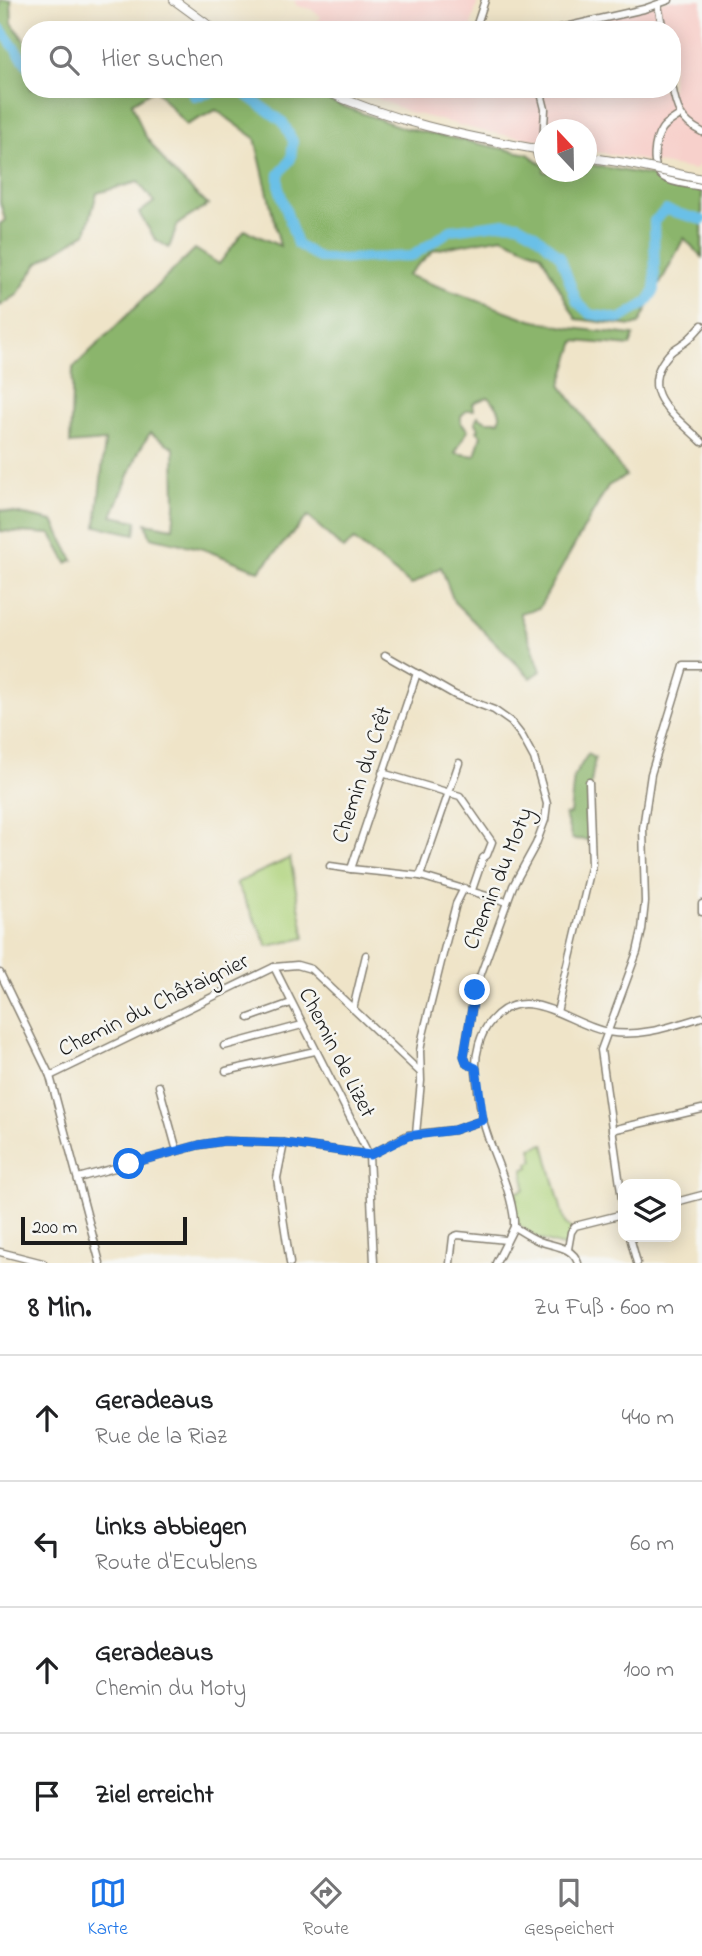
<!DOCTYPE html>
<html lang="de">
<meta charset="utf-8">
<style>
:root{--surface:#fff;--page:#f2f2f2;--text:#202124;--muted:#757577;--line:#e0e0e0;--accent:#1a73e8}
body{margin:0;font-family:"Indie Flower",sans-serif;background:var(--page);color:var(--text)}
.controls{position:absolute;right:21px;bottom:21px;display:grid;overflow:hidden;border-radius:14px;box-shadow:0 4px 18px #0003}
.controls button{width:63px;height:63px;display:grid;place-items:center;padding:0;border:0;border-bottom:2px solid var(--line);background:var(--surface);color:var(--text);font:35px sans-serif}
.compass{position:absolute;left:534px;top:119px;width:63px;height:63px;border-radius:50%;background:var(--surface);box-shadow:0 4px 18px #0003;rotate:338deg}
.scale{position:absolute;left:21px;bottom:18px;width:166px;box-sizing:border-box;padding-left:7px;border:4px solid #1c1c1c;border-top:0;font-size:19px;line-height:24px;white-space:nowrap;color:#1c1c1c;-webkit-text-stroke:5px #f6f6f2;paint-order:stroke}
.stop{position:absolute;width:21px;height:21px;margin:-16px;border:5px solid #1a73e8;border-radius:50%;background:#fff}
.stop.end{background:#1a73e8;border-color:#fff;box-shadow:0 2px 7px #0008}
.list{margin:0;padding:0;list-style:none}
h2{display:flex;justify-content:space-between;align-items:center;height:91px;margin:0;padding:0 28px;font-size:30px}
h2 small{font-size:23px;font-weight:400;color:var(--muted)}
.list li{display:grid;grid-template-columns:46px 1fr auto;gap:21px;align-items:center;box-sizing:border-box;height:126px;padding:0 28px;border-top:2px solid var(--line)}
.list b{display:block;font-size:26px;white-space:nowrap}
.list p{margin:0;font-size:23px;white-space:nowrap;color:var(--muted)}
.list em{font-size:23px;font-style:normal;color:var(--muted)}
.icon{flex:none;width:38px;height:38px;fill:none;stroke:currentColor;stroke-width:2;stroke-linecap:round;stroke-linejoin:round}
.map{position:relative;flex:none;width:702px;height:1263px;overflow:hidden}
.search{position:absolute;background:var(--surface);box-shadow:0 4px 18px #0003;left:21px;right:21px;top:21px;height:77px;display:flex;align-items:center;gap:18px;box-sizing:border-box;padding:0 24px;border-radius:28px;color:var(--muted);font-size:26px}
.sheet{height:595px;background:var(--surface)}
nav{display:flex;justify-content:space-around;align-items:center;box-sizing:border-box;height:98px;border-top:2px solid var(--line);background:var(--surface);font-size:19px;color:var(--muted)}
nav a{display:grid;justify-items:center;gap:4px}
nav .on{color:var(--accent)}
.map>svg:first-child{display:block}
.built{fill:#f7d0cb}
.green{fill:#afd37c;stroke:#66784c;stroke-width:2}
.forest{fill:#8bb56c;stroke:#546844;stroke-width:2;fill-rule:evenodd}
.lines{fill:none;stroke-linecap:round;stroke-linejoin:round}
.river{stroke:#6bc0e7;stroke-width:10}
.minor-casing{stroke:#868072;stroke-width:9}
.major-casing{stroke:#868072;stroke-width:10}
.minor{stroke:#fff;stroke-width:6}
.major{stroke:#fff;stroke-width:8}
.major-bridge-casing{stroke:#868072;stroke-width:10;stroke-linecap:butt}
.major-bridge{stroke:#fff;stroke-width:8}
.route{stroke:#1a73e8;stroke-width:9}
.labels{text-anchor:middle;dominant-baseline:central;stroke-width:5;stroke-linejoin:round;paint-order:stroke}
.street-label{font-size:23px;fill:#1c1c1c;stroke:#f6f6f2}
</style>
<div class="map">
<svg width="702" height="1263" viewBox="0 0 702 1263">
<rect width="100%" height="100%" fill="#f6f6f2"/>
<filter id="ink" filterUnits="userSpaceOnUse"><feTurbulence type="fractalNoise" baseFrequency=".0143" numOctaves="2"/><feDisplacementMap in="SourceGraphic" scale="14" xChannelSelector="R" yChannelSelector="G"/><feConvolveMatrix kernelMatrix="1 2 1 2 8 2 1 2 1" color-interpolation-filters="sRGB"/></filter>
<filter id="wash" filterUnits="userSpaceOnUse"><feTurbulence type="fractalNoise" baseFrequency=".00686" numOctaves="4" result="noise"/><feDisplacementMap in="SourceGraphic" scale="28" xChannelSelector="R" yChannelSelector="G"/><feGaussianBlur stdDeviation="1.57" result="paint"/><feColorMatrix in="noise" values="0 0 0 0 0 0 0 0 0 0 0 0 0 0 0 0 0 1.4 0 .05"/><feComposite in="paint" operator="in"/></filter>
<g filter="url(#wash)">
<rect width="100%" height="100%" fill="#efe4c8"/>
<g class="built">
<polygon points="294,0 478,0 470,30 315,30 312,27 321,17 311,9 297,6"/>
<polygon points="669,0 702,0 702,162 695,170 587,150 586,130 544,130 544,140 537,140 482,131 409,112 355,89 672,89 672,30 559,30"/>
</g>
<g class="green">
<polygon points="290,858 305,938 268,946 236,883"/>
<polygon points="544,1144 565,1223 572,1230 566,1247 538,1239 517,1224 513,1201 517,1200 515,1193 525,1189 523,1170 529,1167 528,1163 534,1161 531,1148"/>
</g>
<g class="forest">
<polygon points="0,0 11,0 12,23 30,49 30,89 154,89 132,103 144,134 171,170 208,205 178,224 169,248 155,239 139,213 154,202 138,182 97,193 86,233 38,263 17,295 0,306 0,224 5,220 0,202"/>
<path d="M155,89h150l34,16 65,23 124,26 16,12v6h42l1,-8 115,21v72l-18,-19 -45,86 -7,2 -56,-7 -35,-65 -39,-17 -68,13 -27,25 124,45 40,8 63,7 -4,11 -55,-5 -14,44 65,91 -18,10 -69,122 -19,5 21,58 -10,7 -77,-76 -13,-35 -30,18 -57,-45 -11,9 -35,-33 -49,55 -56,-22 -53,-12 -4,-14 27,5 2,-23 -1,-57 -24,-15 -11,18 -27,65 25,5 -2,13 -39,-8 9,-85 -35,3 3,-76 122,-119 24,15 26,-34 35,16 -25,-108 -39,-28 -30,15zM488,397c7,6 15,14 11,24h-13l-8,-5 -3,6 4,6 -2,3 4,4 -6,21 -20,-3 13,-23 -7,-7v-7l6,-6h7l-1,-7z"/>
<polygon points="0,510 53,521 73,560 67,563 51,534 0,531"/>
<polygon points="588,754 595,758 590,790 590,840 572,839 565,815 570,814 574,776"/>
</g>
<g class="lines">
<g class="river">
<polyline points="0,28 30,69"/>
<polyline points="190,89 195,97 225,89"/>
<polyline points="238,89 283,122 293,141 291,159 279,174 279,188 297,244 319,258 344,259 412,256 451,230 505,223 518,224 534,233 560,256 577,302 590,314 620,319 646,303 655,290 654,221 666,210 702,220"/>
</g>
</g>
</g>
<g filter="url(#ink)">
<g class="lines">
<g class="minor-casing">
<g id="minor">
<polyline points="658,5 663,30"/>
<polyline points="475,30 485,0"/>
<polyline points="552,30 644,9 669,0"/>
<path d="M672,85c4,23 8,36 30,47"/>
<polyline points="540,89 545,109 543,143"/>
<path d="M680,115c-6,4 -14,8 -18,14 -8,12 -12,39 1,48 10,7 27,7 39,10"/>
<path d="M702,325c-6,6 -12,15 -20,19 -5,4 -9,5 -13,10 -34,38 6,61 33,88"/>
<polyline points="385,655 455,695 494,710 511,722 522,736 534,758 547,804 545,820 536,844 513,886 475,990 464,1056 467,1064 476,1068"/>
<polyline points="382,773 460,796 492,842 487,855 483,858 472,890"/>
<polyline points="330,866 351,869 417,673"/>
<polyline points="351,869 420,876 507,902"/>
<polyline points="420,876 459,763"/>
<polyline points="702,904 702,912"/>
<polyline points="274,967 369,1155 374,1263"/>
<polyline points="0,973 50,1076 100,1263"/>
<polyline points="353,1009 366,955"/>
<polyline points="557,1012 592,864 589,782"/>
<polyline points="249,1018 291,1003"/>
<polyline points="224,1046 302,1025"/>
<polyline points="226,1071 315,1051"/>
<polyline points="50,1076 274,967 297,965 311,969 420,1072"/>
<polyline points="159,1086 177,1151"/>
<polyline points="612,1130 702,1109"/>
<polyline points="416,1134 421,1081 420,1051 423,1035 445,946 456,904 464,888"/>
<polyline points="284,1143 277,1178 290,1263"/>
<polyline points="78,1178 199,1145 224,1141 284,1143 370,1155 408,1135 454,1130 483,1120"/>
<polyline points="676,1202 702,1195"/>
<polyline points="623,1206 601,1050 637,952 642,930 645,902 643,828 651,774 684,666 702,666"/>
<path d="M514,1227c8,5 17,11 25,14 16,6 33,5 39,22"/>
<polyline points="630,1237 637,1263"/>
<polyline points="568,1249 571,1232 575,1226 623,1214"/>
<polyline points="0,1252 43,1263"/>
<polyline points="450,1263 453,1237 458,1235 506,1240"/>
<path d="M496,1263l18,-36v-7c-3,-30 -18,-58 -27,-86 -7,-20 -9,-43 -11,-63 -1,-17 4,-38 15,-50 34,-41 78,4 117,11 32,6 64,-6 94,-15"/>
</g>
</g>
<g class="major-casing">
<g id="major">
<polyline points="174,0 215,30"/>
<path d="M321,89c69,32 141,47 215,60"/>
<polyline points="544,143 539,145 536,149 538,156 544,158"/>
<polyline points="586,157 625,163"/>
</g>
</g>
<use href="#minor" class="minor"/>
<use href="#major" class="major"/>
<g class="major-bridge-casing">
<polyline id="major-bridge" points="625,163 702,179"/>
</g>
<use href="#major-bridge" class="major-bridge"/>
</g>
</g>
<g class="lines" filter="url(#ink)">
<polyline class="route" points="129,1164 199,1145 224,1141 284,1143 370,1155 408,1136 454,1130 483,1120 476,1068 467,1064 464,1056 475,990"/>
</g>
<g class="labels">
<g class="street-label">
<text transform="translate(363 775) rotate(-71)">Chemin du Crêt</text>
<text transform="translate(499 879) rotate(-68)">Chemin du Moty</text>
<text transform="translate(154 1006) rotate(-26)">Chemin du Châtaignier</text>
<text transform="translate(336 1053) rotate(63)">Chemin de Lizet</text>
</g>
</g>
</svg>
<div class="controls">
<button><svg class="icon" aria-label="layers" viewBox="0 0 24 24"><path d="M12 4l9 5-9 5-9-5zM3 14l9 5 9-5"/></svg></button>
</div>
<svg class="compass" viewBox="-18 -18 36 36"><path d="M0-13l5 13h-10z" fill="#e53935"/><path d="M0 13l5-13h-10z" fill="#757577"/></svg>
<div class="scale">200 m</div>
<div class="stop" style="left:129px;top:1164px"></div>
<div class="stop end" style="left:475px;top:990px"></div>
<div class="search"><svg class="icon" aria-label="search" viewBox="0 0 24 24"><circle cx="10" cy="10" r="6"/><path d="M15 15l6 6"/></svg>Hier suchen</div>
</div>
<section class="sheet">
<h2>8 Min.<small>Zu Fuß · 600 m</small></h2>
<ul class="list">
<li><svg class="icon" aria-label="ahead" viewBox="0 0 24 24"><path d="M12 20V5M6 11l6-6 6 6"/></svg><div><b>Geradeaus</b><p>Rue de la Riaz</p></div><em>440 m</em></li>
<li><svg class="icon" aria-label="left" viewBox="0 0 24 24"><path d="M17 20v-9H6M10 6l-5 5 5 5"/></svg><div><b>Links abbiegen</b><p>Route d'Ecublens</p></div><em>60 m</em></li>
<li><svg class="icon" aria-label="ahead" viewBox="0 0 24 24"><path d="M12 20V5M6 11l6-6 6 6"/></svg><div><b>Geradeaus</b><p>Chemin du Moty</p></div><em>100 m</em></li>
<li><svg class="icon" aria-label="arrive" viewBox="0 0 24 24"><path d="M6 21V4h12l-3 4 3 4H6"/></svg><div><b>Ziel erreicht</b></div></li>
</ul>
</section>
<nav>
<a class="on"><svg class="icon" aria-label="map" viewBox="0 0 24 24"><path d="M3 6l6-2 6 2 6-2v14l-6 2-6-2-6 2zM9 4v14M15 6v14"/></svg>Karte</a>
<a><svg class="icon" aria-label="directions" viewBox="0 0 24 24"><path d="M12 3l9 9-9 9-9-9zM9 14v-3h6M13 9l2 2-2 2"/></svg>Route</a>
<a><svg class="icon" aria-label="saved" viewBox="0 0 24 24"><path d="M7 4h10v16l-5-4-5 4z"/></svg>Gespeichert</a>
</nav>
